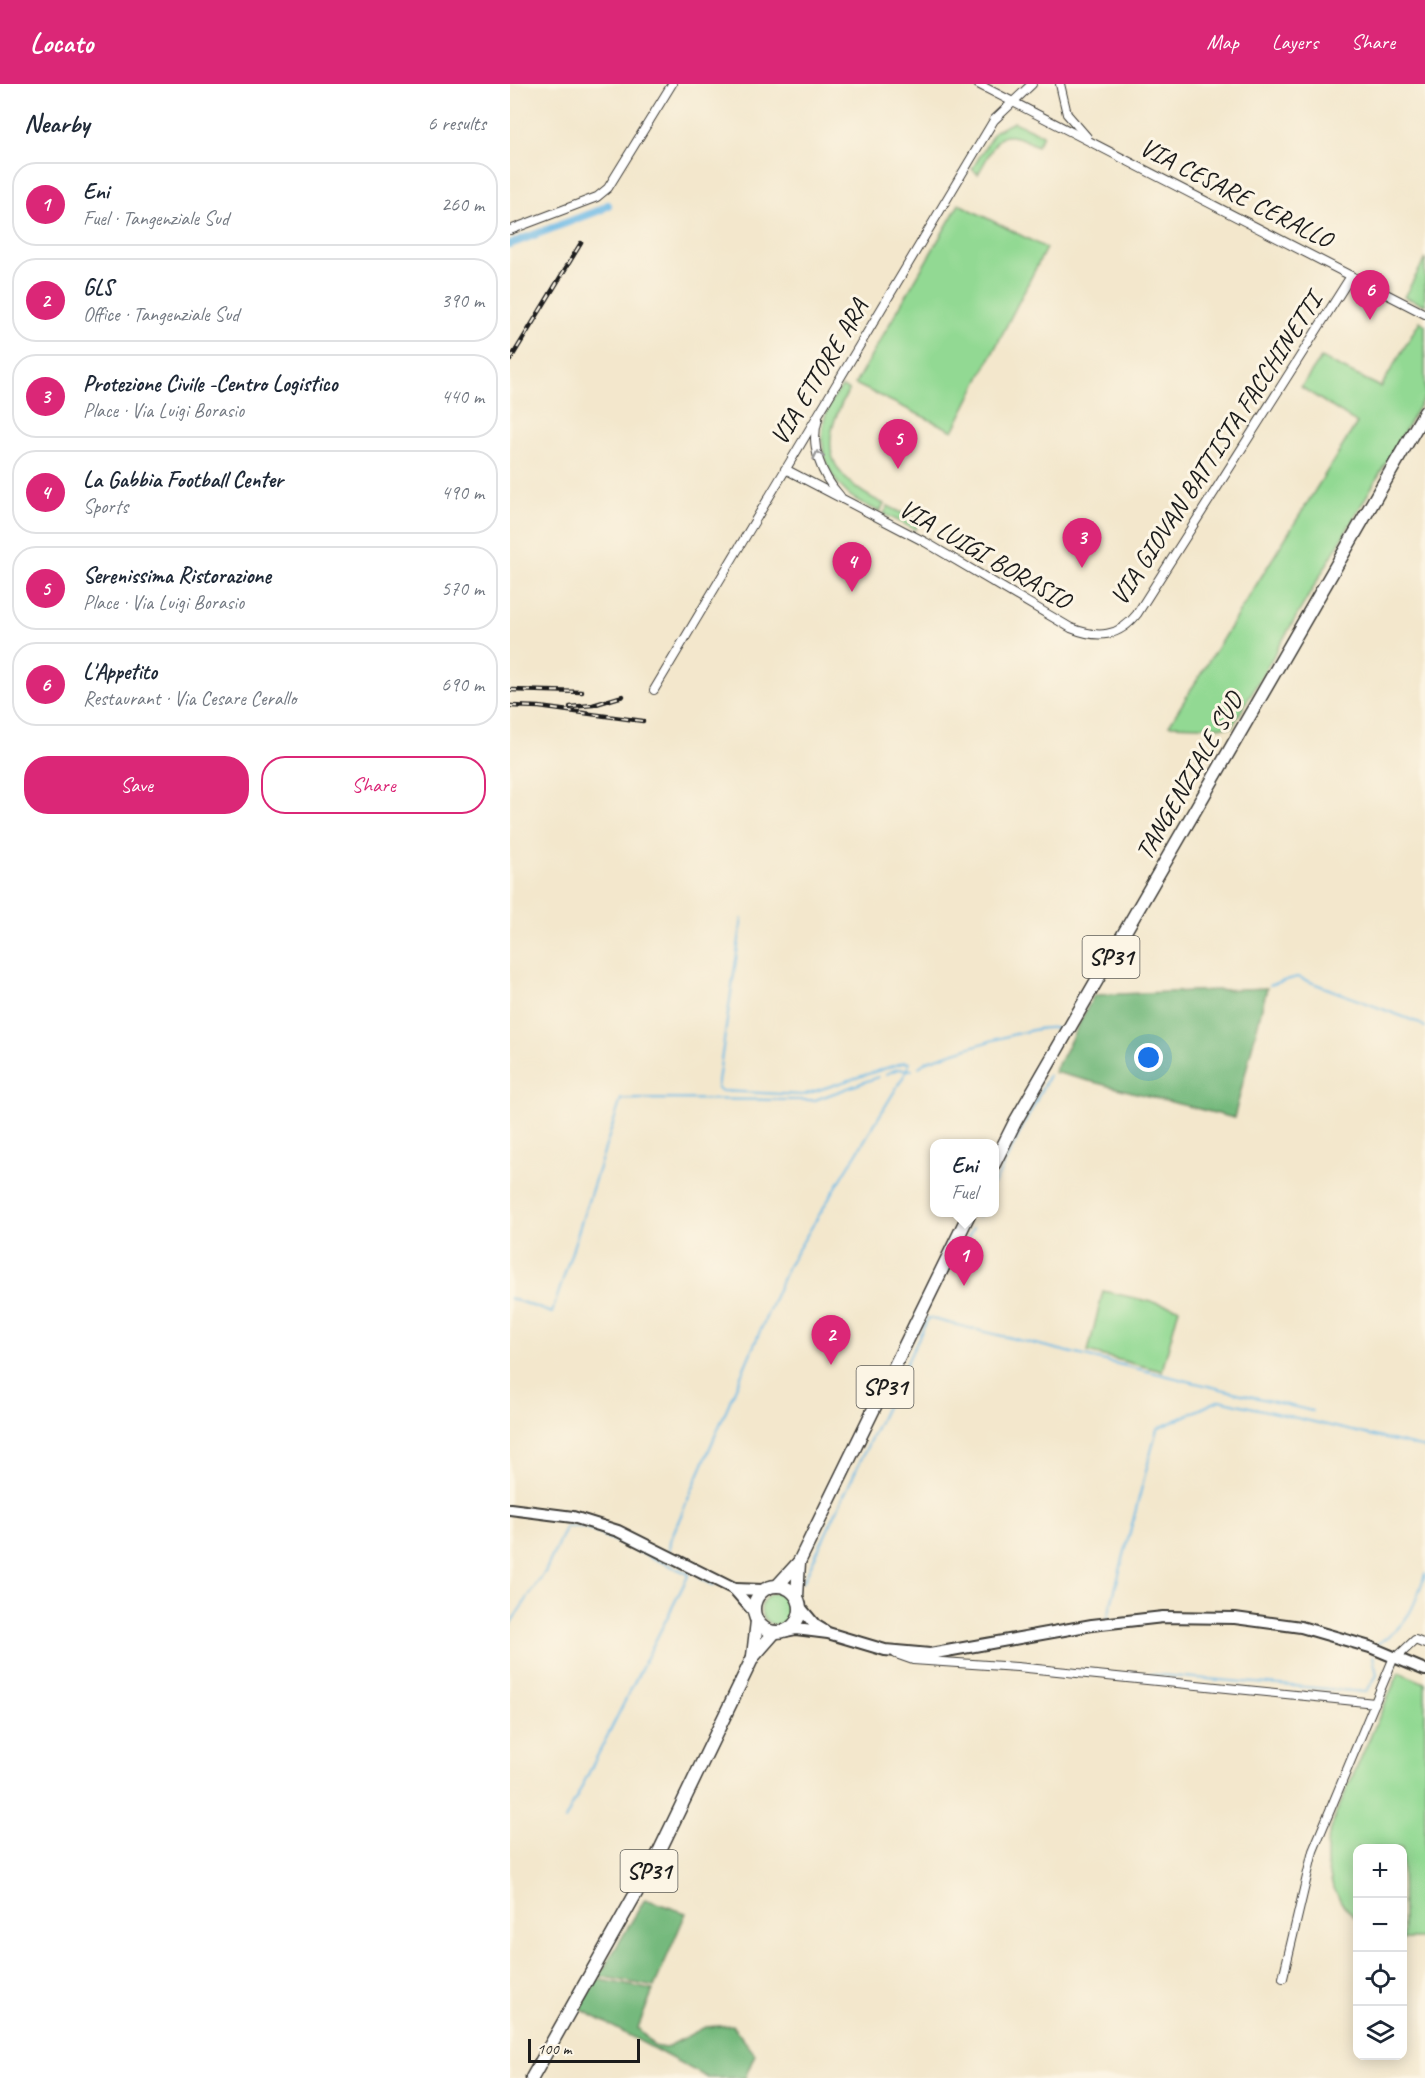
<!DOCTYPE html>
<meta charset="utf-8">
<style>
:root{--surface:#fff;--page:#f2f2f3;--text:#1f2937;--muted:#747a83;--line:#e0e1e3;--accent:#db2777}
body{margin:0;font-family:Caveat,sans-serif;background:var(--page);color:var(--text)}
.controls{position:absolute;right:18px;bottom:18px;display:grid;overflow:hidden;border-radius:12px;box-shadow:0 3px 15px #0003}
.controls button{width:54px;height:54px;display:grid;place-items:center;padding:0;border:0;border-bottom:2px solid var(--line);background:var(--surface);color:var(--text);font:30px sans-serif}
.scale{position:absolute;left:18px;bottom:15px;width:112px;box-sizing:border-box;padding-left:6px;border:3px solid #1c1c1c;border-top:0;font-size:16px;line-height:21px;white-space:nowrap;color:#1c1c1c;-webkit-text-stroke:4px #fcf5e5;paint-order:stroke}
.you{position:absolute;left:639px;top:974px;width:21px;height:21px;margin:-15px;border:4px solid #fff;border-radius:50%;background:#1a73e8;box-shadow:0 0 0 9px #1a73e833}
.badge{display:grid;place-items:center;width:39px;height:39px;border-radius:50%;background:var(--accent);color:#fff;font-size:20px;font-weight:700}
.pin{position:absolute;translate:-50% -50px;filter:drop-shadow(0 2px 3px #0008)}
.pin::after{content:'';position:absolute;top:32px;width:21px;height:18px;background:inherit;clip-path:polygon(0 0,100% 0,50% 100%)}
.popup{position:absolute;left:420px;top:1055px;width:69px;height:78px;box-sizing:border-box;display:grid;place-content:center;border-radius:12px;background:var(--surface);filter:drop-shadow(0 2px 4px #0005);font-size:20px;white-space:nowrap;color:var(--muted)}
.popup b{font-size:22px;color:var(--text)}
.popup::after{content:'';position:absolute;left:50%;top:100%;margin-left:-12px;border:12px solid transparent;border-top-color:var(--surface)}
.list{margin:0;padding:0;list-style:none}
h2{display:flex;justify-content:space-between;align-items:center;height:78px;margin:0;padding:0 24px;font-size:26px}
h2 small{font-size:20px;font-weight:400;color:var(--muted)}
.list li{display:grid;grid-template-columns:39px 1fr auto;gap:18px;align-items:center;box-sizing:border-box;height:84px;margin:0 12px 12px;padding:0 12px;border:2px solid var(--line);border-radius:24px}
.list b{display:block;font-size:22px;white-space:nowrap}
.list p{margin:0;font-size:20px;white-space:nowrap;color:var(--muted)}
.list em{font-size:20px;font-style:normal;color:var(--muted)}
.actions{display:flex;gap:12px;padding:18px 24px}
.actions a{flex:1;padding:14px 0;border:2px solid var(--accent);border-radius:24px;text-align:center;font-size:21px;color:var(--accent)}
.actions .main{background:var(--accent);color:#fff}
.icon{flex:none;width:33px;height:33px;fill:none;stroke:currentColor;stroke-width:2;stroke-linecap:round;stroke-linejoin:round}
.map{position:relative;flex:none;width:915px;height:1994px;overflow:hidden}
header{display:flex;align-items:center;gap:36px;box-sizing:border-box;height:84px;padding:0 30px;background:var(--accent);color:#fff}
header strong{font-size:28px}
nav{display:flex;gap:33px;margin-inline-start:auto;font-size:21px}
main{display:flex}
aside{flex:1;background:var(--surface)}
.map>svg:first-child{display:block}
.green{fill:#92d993;stroke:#577a58;stroke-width:1.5}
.forest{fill:#75b97d;stroke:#486a4c;stroke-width:1.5}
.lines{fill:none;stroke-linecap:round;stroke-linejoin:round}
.stream{stroke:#6cb9e6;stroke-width:2}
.canal{stroke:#6cb9e6;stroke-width:8}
.street-casing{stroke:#3c3a36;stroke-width:10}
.secondary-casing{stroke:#3c3a36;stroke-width:14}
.primary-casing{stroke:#3c3a36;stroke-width:15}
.street{stroke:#fff;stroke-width:8}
.secondary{stroke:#fff;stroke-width:10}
.primary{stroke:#fff;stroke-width:12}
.rail-casing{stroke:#1c1c1c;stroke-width:4.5}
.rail{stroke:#fcf5e5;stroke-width:2;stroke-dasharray:7;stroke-linecap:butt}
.oneway{stroke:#999}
.labels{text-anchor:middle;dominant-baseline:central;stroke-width:6;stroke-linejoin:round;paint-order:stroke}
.shield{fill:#fcf5e5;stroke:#5f5d58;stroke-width:1.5}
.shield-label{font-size:24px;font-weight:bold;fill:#1c1c1c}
.street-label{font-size:26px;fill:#1c1c1c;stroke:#fcf5e5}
</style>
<header>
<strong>Locato</strong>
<nav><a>Map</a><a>Layers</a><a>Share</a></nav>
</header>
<main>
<aside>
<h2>Nearby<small>6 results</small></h2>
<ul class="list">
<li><span class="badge">1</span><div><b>Eni</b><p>Fuel · Tangenziale Sud</p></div><em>260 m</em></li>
<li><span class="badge">2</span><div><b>GLS</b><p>Office · Tangenziale Sud</p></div><em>390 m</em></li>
<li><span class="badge">3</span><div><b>Protezione Civile -Centro Logistico</b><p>Place · Via Luigi Borasio</p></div><em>440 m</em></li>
<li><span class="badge">4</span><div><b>La Gabbia Football Center</b><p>Sports</p></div><em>490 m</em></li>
<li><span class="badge">5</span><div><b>Serenissima Ristorazione</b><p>Place · Via Luigi Borasio</p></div><em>570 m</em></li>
<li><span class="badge">6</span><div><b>L'Appetito</b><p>Restaurant · Via Cesare Cerallo</p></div><em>690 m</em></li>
</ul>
<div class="actions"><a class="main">Save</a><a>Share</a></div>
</aside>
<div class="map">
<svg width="915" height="1994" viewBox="0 0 915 1994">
<rect width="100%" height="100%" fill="#fcf5e5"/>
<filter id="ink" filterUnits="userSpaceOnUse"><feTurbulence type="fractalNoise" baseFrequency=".0167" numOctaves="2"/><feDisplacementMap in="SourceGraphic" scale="12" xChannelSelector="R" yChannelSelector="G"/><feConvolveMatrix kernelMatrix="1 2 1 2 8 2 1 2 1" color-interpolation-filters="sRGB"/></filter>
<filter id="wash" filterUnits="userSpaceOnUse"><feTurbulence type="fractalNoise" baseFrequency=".008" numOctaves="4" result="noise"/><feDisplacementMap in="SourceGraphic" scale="24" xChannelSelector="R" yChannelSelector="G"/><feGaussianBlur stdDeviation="1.35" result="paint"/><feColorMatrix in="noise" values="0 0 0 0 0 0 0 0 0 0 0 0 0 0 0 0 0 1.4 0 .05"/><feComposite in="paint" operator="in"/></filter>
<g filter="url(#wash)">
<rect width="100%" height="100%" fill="#f3e7cc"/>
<g class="green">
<path d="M504,38l29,13 -6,11c-41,-22 -38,-7 -59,28l-6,-5 23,-38z"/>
<polygon points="449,120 536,164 443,347 345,300"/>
<polygon points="915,175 915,221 894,213"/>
<polygon points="910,237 915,241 915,312 722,643 659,641 847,339 791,303 811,274 871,303"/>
<path d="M332,303l7,3c-33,55 -22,87 35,114l-4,8c-11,-6 -24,-10 -33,-19 -31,-28 -33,-76 -5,-106z"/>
<polygon points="378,422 408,437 406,446 374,430"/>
<polygon points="593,1207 669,1224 652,1287 578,1268"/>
<circle cx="267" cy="1525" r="16"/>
<polygon points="889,1588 915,1599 915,1855 893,1855 892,1764 848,1764 847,1836 831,1818 822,1800 817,1779 817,1759 825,1732"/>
</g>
<g class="forest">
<polygon points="757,904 724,1034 544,988 584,911"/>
<polygon points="135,1815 176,1829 144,1903 89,1892"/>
<polygon points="87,1895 143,1906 128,1944 144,1962 155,1964 195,1943 222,1941 245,1970 235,1994 198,1994 70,1925"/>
</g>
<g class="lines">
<g class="stream">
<polyline points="760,901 787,893 907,938 915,943"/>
<path d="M409,983l8,-6c20,-6 117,-40 130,-32"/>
<polyline points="376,990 388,985 402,986"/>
<polyline points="484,1100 539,991"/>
<polyline points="468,1133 470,1128"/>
<polyline points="453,1163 463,1144"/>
<polyline points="0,1214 42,1229 111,1015 305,1016 368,993"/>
<polyline points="159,1467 160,1457 278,1182 398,985 399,979 395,978 293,1011 212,1007 207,1004 232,835"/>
<polyline points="190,1494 204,1501"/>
<polyline points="293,1498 418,1234 802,1327"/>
<polyline points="597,1536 647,1345 710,1316 915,1364"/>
<polyline points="0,1540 35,1488 56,1442 74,1443 179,1490"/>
<path d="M867,1560c30,-17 38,-38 48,-70"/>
<polyline points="637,1590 856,1608 867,1591 863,1572"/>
<polyline points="55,1736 179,1490"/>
</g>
<polyline class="canal" points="0,160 90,126 98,121"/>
</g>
</g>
<g filter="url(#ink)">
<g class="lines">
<g class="street-casing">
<g id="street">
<polyline points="468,0 915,230"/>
<polyline points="550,0 557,30 577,53"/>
<polyline points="0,146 87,113 98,104 162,0"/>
<path d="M308,335c-9,27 4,57 22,77"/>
<path d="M275,385l140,73 146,86c27,11 48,9 66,-14l214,-338"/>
<polyline points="144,606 484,36 522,0"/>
<polyline points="386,1570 403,1576 507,1583 865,1619"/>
<polyline points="886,1574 905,1556 915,1560"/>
<polyline points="773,1894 803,1767 884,1573"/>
</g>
</g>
<g class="secondary-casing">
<g id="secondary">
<polyline points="0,1425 63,1433 108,1447 224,1505 244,1528"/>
<polyline points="224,1505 254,1506"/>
<polyline points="290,1523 305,1541 315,1547"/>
<polyline points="276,1547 286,1545 318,1549 375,1566 420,1570 582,1541 653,1533 725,1534 791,1543 860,1563 915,1586"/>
</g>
</g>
<g class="primary-casing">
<g id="primary">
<polyline points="484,1080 505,1038 915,328"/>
<polyline points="267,1502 289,1478 460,1128"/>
<circle cx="267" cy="1525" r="23"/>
<polyline points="287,1513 289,1478"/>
<polyline points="243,1572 247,1537"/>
<polyline points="22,1994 148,1770 243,1573 265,1548"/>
</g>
</g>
<use href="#street" class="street"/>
<use href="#secondary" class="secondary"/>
<use href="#primary" class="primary"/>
<g class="rail-casing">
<g id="rail">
<polyline points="0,276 71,159"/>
<polyline points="0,606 72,608"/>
<polyline points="0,622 29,623 133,637"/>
<polyline points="60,623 83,621 113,612"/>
</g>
</g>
<use href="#rail" class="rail"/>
</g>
<defs><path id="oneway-chevron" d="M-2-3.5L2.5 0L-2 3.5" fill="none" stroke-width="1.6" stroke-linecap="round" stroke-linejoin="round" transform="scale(1.5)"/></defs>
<use class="oneway" href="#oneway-chevron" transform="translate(308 371) rotate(-102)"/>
</g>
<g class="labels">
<g class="shield">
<rect x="572.5" y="852" width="57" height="42" rx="4.5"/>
<rect x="346.5" y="1282" width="57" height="42" rx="4.5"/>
<rect x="110.5" y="1766" width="57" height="42" rx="4.5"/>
</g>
<g class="shield-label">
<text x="601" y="873">SP31</text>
<text x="375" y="1303">SP31</text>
<text x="139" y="1787">SP31</text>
</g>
<g class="street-label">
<text transform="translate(726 109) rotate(27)">VIA CESARE CERALLO</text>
<text transform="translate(309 288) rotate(-59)">VIA ETTORE ARA</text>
<text transform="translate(706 365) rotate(-57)">VIA GIOVAN BATTISTA FACCHINETTI</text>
<text transform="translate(475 470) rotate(30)">VIA LUIGI BORASIO</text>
<text transform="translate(679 692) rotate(-60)">TANGENZIALE SUD</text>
</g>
</g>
</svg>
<div class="controls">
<button>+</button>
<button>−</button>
<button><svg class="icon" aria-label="locate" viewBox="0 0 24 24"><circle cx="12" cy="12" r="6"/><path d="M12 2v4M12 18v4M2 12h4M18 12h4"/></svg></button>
<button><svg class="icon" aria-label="layers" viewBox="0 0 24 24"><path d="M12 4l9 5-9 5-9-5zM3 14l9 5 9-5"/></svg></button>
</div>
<div class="scale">100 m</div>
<div class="you"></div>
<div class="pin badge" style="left:454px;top:1202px">1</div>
<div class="popup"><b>Eni</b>Fuel</div>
<div class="pin badge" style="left:321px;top:1281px">2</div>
<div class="pin badge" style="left:572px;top:484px">3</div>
<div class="pin badge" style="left:342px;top:508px">4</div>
<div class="pin badge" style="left:388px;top:385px">5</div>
<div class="pin badge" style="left:860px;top:236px">6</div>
</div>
</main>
